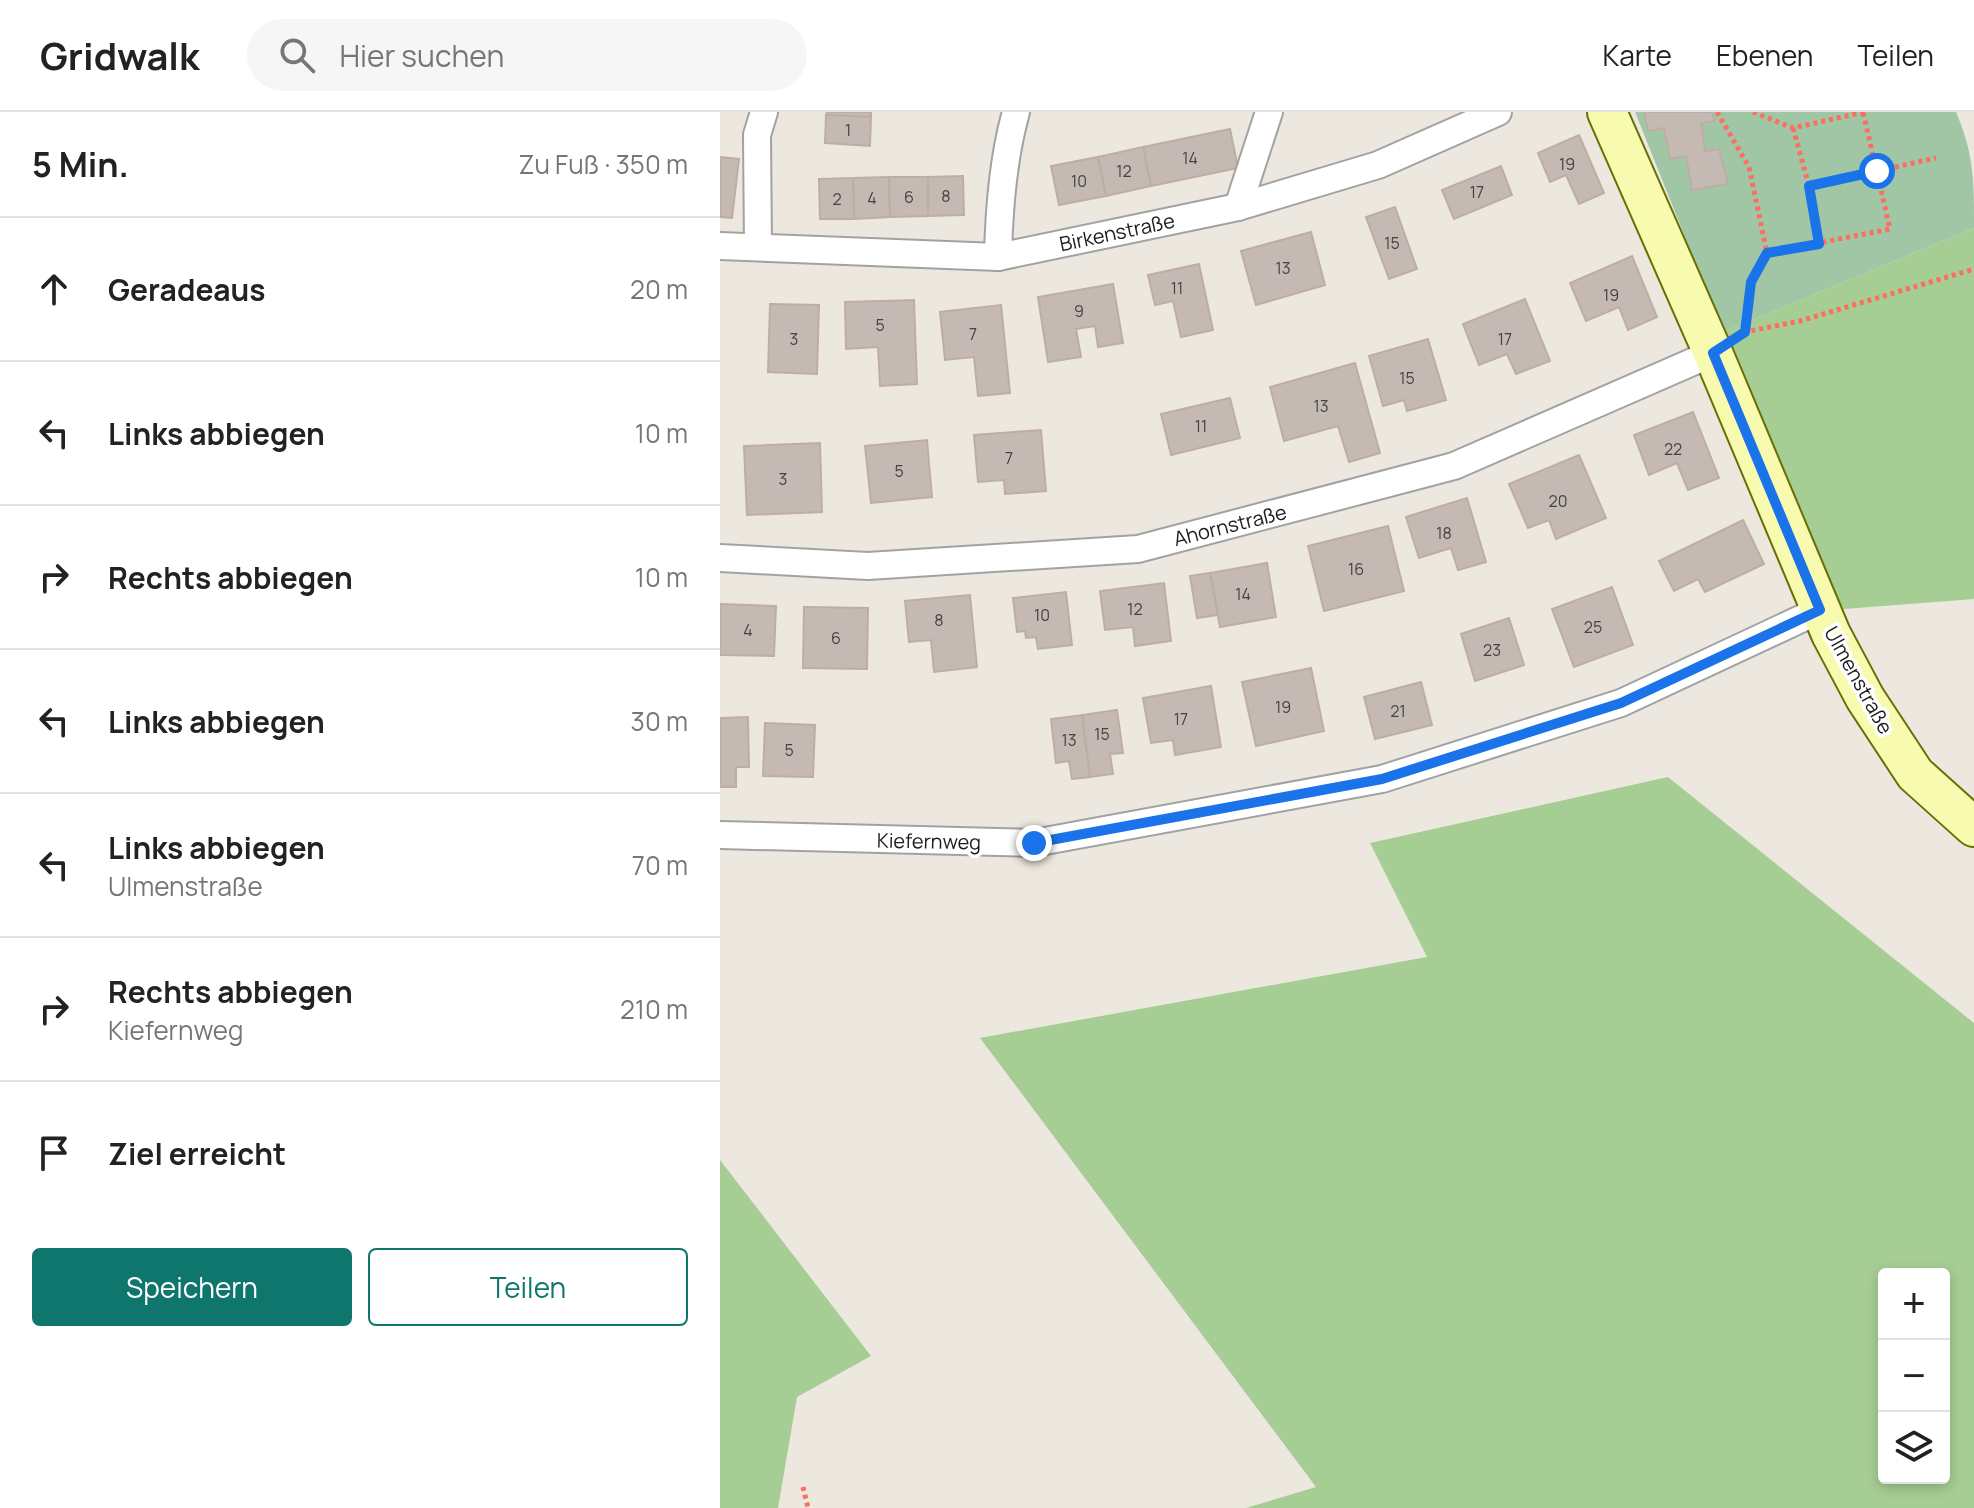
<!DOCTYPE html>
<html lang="de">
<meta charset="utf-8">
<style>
:root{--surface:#fff;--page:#f6f6f6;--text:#222;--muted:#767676;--line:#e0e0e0;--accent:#0f766e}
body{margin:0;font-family:Manrope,sans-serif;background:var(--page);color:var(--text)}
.controls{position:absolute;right:24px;bottom:24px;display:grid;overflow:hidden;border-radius:8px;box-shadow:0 4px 12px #0003}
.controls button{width:72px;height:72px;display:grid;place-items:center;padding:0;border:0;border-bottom:2px solid var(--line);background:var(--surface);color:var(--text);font:40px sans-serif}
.stop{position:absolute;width:24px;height:24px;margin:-18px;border:6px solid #1a73e8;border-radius:50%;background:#fff}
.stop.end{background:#1a73e8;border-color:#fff;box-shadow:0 2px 8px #0008}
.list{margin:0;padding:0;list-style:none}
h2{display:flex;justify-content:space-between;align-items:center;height:104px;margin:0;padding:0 32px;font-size:34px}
h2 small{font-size:26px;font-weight:400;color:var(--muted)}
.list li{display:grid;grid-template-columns:52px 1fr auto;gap:24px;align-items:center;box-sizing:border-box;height:144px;padding:0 32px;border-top:2px solid var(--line)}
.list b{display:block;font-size:30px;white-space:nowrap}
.list p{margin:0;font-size:26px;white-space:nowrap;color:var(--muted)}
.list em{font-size:26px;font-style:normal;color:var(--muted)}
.actions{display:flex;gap:16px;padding:24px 32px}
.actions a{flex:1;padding:18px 0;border:2px solid var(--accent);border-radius:8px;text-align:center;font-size:28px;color:var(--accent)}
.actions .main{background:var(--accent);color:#fff}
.icon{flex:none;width:44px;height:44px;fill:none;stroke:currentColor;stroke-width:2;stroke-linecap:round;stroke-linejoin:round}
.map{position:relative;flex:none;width:1254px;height:1396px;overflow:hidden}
header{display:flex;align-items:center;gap:48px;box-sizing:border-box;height:112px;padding:0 40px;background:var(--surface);border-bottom:2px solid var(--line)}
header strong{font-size:38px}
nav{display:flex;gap:44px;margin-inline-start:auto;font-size:28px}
.search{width:560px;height:72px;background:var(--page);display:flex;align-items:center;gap:20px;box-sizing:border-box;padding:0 28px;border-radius:44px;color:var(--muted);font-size:30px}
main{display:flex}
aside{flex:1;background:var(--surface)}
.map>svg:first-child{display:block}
.forest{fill:#a6cd93;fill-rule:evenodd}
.cemetery{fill:#a0c6a5}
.building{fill:#c4bab3;stroke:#beaea2;stroke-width:2}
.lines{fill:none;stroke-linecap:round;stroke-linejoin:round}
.street-casing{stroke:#a2a2a2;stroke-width:30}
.secondary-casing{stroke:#677003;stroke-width:42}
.path{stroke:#fc6d62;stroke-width:5;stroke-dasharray:4 4;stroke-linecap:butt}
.street{stroke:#fff;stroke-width:26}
.secondary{stroke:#f8fab0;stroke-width:38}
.route{stroke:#1a73e8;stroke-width:10}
.labels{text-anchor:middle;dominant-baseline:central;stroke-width:7;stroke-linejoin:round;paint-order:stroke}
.number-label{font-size:16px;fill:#454341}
.street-label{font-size:20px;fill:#1b1b1b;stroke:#fff}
</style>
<header>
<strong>Gridwalk</strong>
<div class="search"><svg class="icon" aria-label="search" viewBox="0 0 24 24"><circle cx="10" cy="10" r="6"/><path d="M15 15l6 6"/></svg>Hier suchen</div>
<nav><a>Karte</a><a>Ebenen</a><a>Teilen</a></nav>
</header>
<main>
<aside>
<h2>5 Min.<small>Zu Fuß · 350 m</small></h2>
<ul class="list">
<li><svg class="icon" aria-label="ahead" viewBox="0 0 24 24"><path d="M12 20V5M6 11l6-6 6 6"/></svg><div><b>Geradeaus</b></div><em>20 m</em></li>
<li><svg class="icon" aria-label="left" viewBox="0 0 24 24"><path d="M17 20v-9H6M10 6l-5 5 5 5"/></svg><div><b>Links abbiegen</b></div><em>10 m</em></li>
<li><svg class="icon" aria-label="right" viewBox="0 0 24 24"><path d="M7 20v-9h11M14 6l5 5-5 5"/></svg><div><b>Rechts abbiegen</b></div><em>10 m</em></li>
<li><svg class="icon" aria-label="left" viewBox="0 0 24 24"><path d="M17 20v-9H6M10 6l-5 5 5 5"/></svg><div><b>Links abbiegen</b></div><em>30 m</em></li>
<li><svg class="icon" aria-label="left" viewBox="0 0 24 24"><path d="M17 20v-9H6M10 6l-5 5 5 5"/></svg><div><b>Links abbiegen</b><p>Ulmenstraße</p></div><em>70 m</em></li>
<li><svg class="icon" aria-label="right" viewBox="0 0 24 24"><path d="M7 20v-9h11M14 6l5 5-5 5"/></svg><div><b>Rechts abbiegen</b><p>Kiefernweg</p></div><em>210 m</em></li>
<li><svg class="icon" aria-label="arrive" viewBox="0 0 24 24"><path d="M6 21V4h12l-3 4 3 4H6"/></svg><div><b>Ziel erreicht</b></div></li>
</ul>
<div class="actions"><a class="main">Speichern</a><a>Teilen</a></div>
</aside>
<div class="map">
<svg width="1254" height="1396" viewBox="0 0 1254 1396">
<rect width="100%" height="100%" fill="#ede8df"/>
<g class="forest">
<polygon points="1254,116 1254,487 1111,498 1003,220"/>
<path d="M948,665l306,246v485h-728l70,-21 -336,-449 447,-81 -57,-114zM1164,1162h60v204h-60z"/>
<polygon points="0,1048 151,1244 77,1285 58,1396 0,1396"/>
</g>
<path class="cemetery" d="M915,0h321c18,42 18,69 18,116l-251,104z"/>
<g class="building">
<polygon points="107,0 151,0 151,5 106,3"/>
<polygon points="924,0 992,0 994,9 981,11 985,39 999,37 1008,72 972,78 966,44 950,47 944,16 928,19"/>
<polygon points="106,3 151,5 150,34 105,31"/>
<polygon points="510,17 518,56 431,74 423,35"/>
<polygon points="859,23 884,81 859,92 846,63 830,70 818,41"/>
<polygon points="423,35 431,74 386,84 378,45"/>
<polygon points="0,45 19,47 12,106 0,105"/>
<polygon points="378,45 386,84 339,93 331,54"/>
<polygon points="781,54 792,83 734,107 722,78"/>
<polygon points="243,64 244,103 208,104 208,65"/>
<polygon points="169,65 170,105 134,107 133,66"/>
<polygon points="169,65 208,65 208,104 170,105"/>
<polygon points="133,66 134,107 100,107 99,67"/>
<polygon points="675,95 697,157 669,167 646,105"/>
<polygon points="591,120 605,173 536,193 521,139"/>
<polygon points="912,144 937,205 908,218 899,195 866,209 850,171"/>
<polygon points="479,152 493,218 461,225 453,189 435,193 428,163"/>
<polygon points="393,172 403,231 378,235 375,214 356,217 361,245 328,250 318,185"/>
<polygon points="805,187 830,249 796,262 787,242 759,253 743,212"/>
<polygon points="194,188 197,272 160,274 158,235 126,237 125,190"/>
<polygon points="50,192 99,193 97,262 48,260"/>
<polygon points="281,193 290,281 258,284 254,245 225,248 220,200"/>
<polygon points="708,227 726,288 687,299 684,288 663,294 649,244"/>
<polygon points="635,251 660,341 629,350 618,314 564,329 550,275"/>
<polygon points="510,286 520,326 451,343 441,302"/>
<polygon points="973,300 999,366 968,378 957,351 929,363 914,323"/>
<polygon points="321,318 326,379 285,382 284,368 258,370 254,323"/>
<polygon points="207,328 212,385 151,391 145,334"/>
<polygon points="100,331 102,400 27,403 24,334"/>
<polygon points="859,343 886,406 836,427 829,408 808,416 789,372"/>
<polygon points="747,386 766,450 738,458 731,436 699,446 686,405"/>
<polygon points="1023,408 1044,452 985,480 978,467 954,479 939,449"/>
<polygon points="668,414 684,479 604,499 588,434"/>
<polygon points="547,451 556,505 500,515 490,461"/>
<polygon points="490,461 498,503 477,506 470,464"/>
<polygon points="444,471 451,529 415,534 413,515 385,518 380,479"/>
<polygon points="892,475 913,533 854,555 832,497"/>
<polygon points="346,480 352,533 318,537 316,525 306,526 305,519 297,520 293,486"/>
<polygon points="250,483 257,555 214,560 211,528 189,530 185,489"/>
<polygon points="0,492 56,494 54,544 0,543"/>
<polygon points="84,495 148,496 147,557 83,556"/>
<polygon points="789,506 804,553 755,569 741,522"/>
<polygon points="591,556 604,619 536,634 522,570"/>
<polygon points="701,570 712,613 655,627 644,585"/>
<polygon points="491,574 501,635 455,643 453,628 431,631 423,586"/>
<polygon points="397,598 403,641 390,642 393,662 370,665 362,603"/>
<polygon points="362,603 370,665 352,667 349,649 336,651 331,607"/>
<polygon points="28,605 29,655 16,655 16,675 0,675 0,606"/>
<polygon points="45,611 95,613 93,665 43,664"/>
</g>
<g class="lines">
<g class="street-casing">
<g id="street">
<polyline points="518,95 549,0"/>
<polyline points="0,134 278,145 518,95 658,53 778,0"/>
<polyline points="38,135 37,23 44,0"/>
<path d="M278,145c1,-48 5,-99 18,-145"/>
<polyline points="0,446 148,454 418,437 734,354 993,241"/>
<polyline points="0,723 314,731 662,667 901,591 1100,498"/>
</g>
</g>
<g class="secondary-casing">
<polyline id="secondary" points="887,0 993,241 1111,522 1145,586 1195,662 1254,715"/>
</g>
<g class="path">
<polyline points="997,0 1029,55 1047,141 1170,117 1143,0"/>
<polyline points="1033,0 1073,16 1144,0"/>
<polyline points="1073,16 1089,74 1099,132"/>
<polyline points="1089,74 1216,46"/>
<polyline points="1025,220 1031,170 1047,141"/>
<polyline points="1017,225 1025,220 1080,209 1254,157"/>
<polyline points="83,1375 88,1396"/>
</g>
<use href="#street" class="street"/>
<use href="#secondary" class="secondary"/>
</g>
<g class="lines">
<polyline class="route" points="314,731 662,667 901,591 1100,498 993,241 1025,220 1031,170 1047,141 1099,132 1089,74 1157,59"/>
</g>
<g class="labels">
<g class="number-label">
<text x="128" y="18">1</text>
<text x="470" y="46">14</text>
<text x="847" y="52">19</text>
<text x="404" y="59">12</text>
<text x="359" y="69">10</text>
<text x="757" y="80">17</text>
<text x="226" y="84">8</text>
<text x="189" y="85">6</text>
<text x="152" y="86">4</text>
<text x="117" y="87">2</text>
<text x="672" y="131">15</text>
<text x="563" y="156">13</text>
<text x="457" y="176">11</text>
<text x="891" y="183">19</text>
<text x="359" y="199">9</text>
<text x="160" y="213">5</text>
<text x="253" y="222">7</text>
<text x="74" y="227">3</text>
<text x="785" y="227">17</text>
<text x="687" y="266">15</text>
<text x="601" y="294">13</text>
<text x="481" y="314">11</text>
<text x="953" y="337">22</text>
<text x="289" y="346">7</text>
<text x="179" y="359">5</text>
<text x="63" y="367">3</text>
<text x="838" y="389">20</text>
<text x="724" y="421">18</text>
<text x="636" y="457">16</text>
<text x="523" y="482">14</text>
<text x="415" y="497">12</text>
<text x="322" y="503">10</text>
<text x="219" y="508">8</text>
<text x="873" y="515">25</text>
<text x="28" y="518">4</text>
<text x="116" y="526">6</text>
<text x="772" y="538">23</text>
<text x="563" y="595">19</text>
<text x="678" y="599">21</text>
<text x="461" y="607">17</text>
<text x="382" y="622">15</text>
<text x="349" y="628">13</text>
<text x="69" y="638">5</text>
</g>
<g class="street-label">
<text transform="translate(397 120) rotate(-12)">Birkenstraße</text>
<text transform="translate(510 413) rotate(-14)">Ahornstraße</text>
<text transform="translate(1139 568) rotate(61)">Ulmenstraße</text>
<text transform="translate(209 729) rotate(1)">Kiefernweg</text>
</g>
</g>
</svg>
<div class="controls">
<button>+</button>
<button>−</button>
<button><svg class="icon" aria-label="layers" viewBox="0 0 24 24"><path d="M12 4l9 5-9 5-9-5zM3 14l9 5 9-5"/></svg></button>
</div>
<div class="stop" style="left:1157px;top:59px"></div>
<div class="stop end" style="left:314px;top:731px"></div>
</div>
</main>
